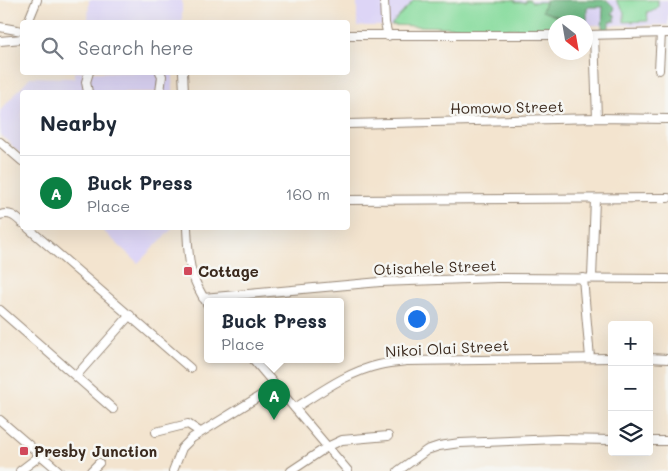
<!DOCTYPE html>
<meta charset="utf-8">
<style>
:root{--surface:#fff;--page:#f6f6f7;--text:#1f2937;--muted:#747a83;--line:#e0e1e3;--accent:#0b8043}
body{margin:0;font-family:Mali,sans-serif;background:var(--page);color:var(--text)}
.controls{position:absolute;right:15px;bottom:15px;display:grid;overflow:hidden;border-radius:5px;box-shadow:0 5px 20px #0002}
.controls button{width:45px;height:45px;display:grid;place-items:center;padding:0;border:0;border-bottom:1px solid var(--line);background:var(--surface);color:var(--text);font:25px sans-serif}
.compass{position:absolute;left:548px;top:15px;width:45px;height:45px;border-radius:50%;background:var(--surface);box-shadow:0 5px 20px #0002;rotate:149deg}
.you{position:absolute;left:416px;top:318px;width:18px;height:18px;margin:-12px;border:4px solid #fff;border-radius:50%;background:#1a73e8;box-shadow:0 0 0 8px #1a73e833}
.badge{display:grid;place-items:center;width:32px;height:32px;border-radius:50%;background:var(--accent);color:#fff;font-size:16px;font-weight:700}
.pin{position:absolute;translate:-50% -41px;filter:drop-shadow(0 1px 2px #0008)}
.pin::after{content:'';position:absolute;top:26px;width:18px;height:15px;background:inherit;clip-path:polygon(0 0,100% 0,50% 100%)}
.popup{position:absolute;left:204px;top:298px;width:140px;height:65px;box-sizing:border-box;display:grid;place-content:center;border-radius:5px;background:var(--surface);filter:drop-shadow(0 1px 4px #0005);font-size:16px;white-space:nowrap;color:var(--muted)}
.popup b{font-size:19px;color:var(--text)}
.popup::after{content:'';position:absolute;left:50%;top:100%;margin-left:-10px;border:10px solid transparent;border-top-color:var(--surface)}
.list{margin:0;padding:0;list-style:none}
h2{display:flex;justify-content:space-between;align-items:center;height:65px;margin:0;padding:0 20px;font-size:21px}
h2 small{font-size:16px;font-weight:400;color:var(--muted)}
.list li{display:grid;grid-template-columns:32px 1fr auto;gap:15px;align-items:center;box-sizing:border-box;height:75px;padding:0 20px;border-top:1px solid var(--line)}
.list b{display:block;font-size:19px;white-space:nowrap}
.list p{margin:0;font-size:16px;white-space:nowrap;color:var(--muted)}
.list em{font-size:16px;font-style:normal;color:var(--muted)}
.icon{flex:none;width:28px;height:28px;fill:none;stroke:currentColor;stroke-width:2;stroke-linecap:round;stroke-linejoin:round}
.map{position:relative;flex:none;width:668px;height:471px;overflow:hidden}
.search{position:absolute;background:var(--surface);box-shadow:0 5px 20px #0002;left:20px;top:20px;width:330px;height:55px;display:flex;align-items:center;gap:12px;box-sizing:border-box;padding:0 18px;border-radius:5px;color:var(--muted);font-size:19px}
.panel{position:absolute;background:var(--surface);box-shadow:0 5px 20px #0002;left:20px;top:90px;width:330px;height:140px;border-radius:5px}
.map>svg:first-child{display:block}
.built{fill:#ddd5f6}
.green{fill:#88dc9e;stroke:#62835e}
.forest{fill:#6ebc85;stroke:#547352}
.lines{fill:none;stroke-linecap:round;stroke-linejoin:round}
.minor-casing{stroke:#978776;stroke-width:10}
.minor{stroke:#fff;stroke-width:8}
.poi-dot{fill:#d1495b;stroke:#f6f6f2;stroke-width:2}
.labels{text-anchor:middle;dominant-baseline:central;stroke-width:5;stroke-linejoin:round;paint-order:stroke}
.street-label{font-size:15px;fill:#3b2a1e;stroke:#f6f6f2}
.poi-label{font-size:15px;font-weight:bold;fill:#3b2a1e;stroke:#f6f6f2;text-anchor:start}
</style>
<div class="map">
<svg width="668" height="471" viewBox="0 0 668 471">
<rect width="100%" height="100%" fill="#f6f6f2"/>
<filter id="ink" filterUnits="userSpaceOnUse"><feTurbulence type="fractalNoise" baseFrequency=".02" numOctaves="2"/><feDisplacementMap in="SourceGraphic" scale="10" xChannelSelector="R" yChannelSelector="G"/><feConvolveMatrix kernelMatrix="1 2 1 2 8 2 1 2 1" color-interpolation-filters="sRGB"/></filter>
<filter id="wash" filterUnits="userSpaceOnUse"><feTurbulence type="fractalNoise" baseFrequency=".0096" numOctaves="4" result="noise"/><feDisplacementMap in="SourceGraphic" scale="20" xChannelSelector="R" yChannelSelector="G"/><feGaussianBlur stdDeviation="1.12" result="paint"/><feColorMatrix in="noise" values="0 0 0 0 0 0 0 0 0 0 0 0 0 0 0 0 0 1.4 0 .05"/><feComposite in="paint" operator="in"/></filter>
<g filter="url(#wash)">
<rect width="100%" height="100%" fill="#f3e4cf"/>
<g class="built">
<polygon points="89,0 182,0 182,22 88,22"/>
<polygon points="357,0 668,0 668,25 586,25 586,22 556,22 555,25 357,26"/>
<polygon points="74,72 173,73 173,92 22,92 22,155 0,134 0,111 30,77 74,78"/>
<polygon points="100,228 173,228 138,263"/>
</g>
<g class="green">
<polygon points="414,0 515,0 515,2 526,2 526,0 530,0 531,2 545,2 542,11 562,19 562,22 556,22 555,29 472,28 391,25"/>
<polygon points="616,0 658,0 658,7 651,12 647,11 648,21 624,22 624,12"/>
</g>
<polygon class="forest" points="546,0 607,0 615,8 612,14 615,15 615,21 609,22 609,30 602,30 603,7 587,7 587,21 580,19 582,22 562,22 562,18 542,11"/>
</g>
<g filter="url(#ink)">
<g class="lines">
<g class="minor-casing">
<g id="minor">
<polyline points="384,0 385,23 388,36"/>
<polyline points="28,22 37,0"/>
<polyline points="0,27 22,31"/>
<polyline points="348,35 556,35"/>
<polyline points="586,35 668,33"/>
<polyline points="594,35 597,118"/>
<polyline points="0,41 22,39"/>
<polyline points="659,70 661,33"/>
<polyline points="183,72 184,92"/>
<polyline points="88,92 86,82 89,72"/>
<polyline points="160,92 162,76 160,72"/>
<polyline points="348,124 597,118 668,119"/>
<polyline points="0,142 22,161"/>
<polyline points="348,200 668,198"/>
<path d="M0,215c10,-3 15,1 22,8"/>
<polyline points="28,228 190,368"/>
<path d="M187,228c2,35 1,46 21,77"/>
<polyline points="583,278 590,358"/>
<polyline points="592,278 595,199"/>
<polyline points="203,298 380,282 497,278 668,279"/>
<polyline points="0,310 113,409"/>
<polyline points="649,358 668,359"/>
<polyline points="253,359 348,471"/>
<polyline points="76,376 130,315"/>
<path d="M295,408c27,-17 53,-36 84,-43 9,-2 19,-3 28,-4l205,-3"/>
<polyline points="0,420 59,471"/>
<polyline points="156,432 188,424 200,432"/>
<polyline points="649,441 668,441"/>
<polyline points="20,471 41,455"/>
<polyline points="91,471 99,463"/>
<polyline points="173,471 182,448 192,438 276,386"/>
<polyline points="291,471 327,447 342,440 388,436"/>
<polyline points="398,471 427,450 439,446 460,443 558,439 612,440"/>
</g>
</g>
<use href="#minor" class="minor"/>
</g>
</g>
<g class="poi-dot">
<rect x="183" y="266" width="10" height="10" rx="2.5"/>
<rect x="19" y="446" width="10" height="10" rx="2.5"/>
</g>
<g class="labels">
<g class="street-label">
<text transform="translate(507 107) rotate(-1)">Homowo Street</text>
<text transform="translate(435 267) rotate(-2)">Otisahele Street</text>
<text transform="translate(447 348) rotate(-3)">Nikoi Olai Street</text>
</g>
<g class="poi-label">
<text x="198" y="271">Cottage</text>
<text x="34" y="451">Presby Junction</text>
</g>
</g>
</svg>
<div class="controls">
<button>+</button>
<button>−</button>
<button><svg class="icon" aria-label="layers" viewBox="0 0 24 24"><path d="M12 4l9 5-9 5-9-5zM3 14l9 5 9-5"/></svg></button>
</div>
<svg class="compass" viewBox="-18 -18 36 36"><path d="M0-13l5 13h-10z" fill="#e53935"/><path d="M0 13l5-13h-10z" fill="#747a83"/></svg>
<div class="you"></div>
<div class="pin badge" style="left:274px;top:420px">A</div>
<div class="popup"><b>Buck Press</b>Place</div>
<div class="search"><svg class="icon" aria-label="search" viewBox="0 0 24 24"><circle cx="10" cy="10" r="6"/><path d="M15 15l6 6"/></svg>Search here</div>
<section class="panel">
<h2>Nearby<small></small></h2>
<ul class="list">
<li><span class="badge">A</span><div><b>Buck Press</b><p>Place</p></div><em>160 m</em></li>
</ul>
</section>
</div>
